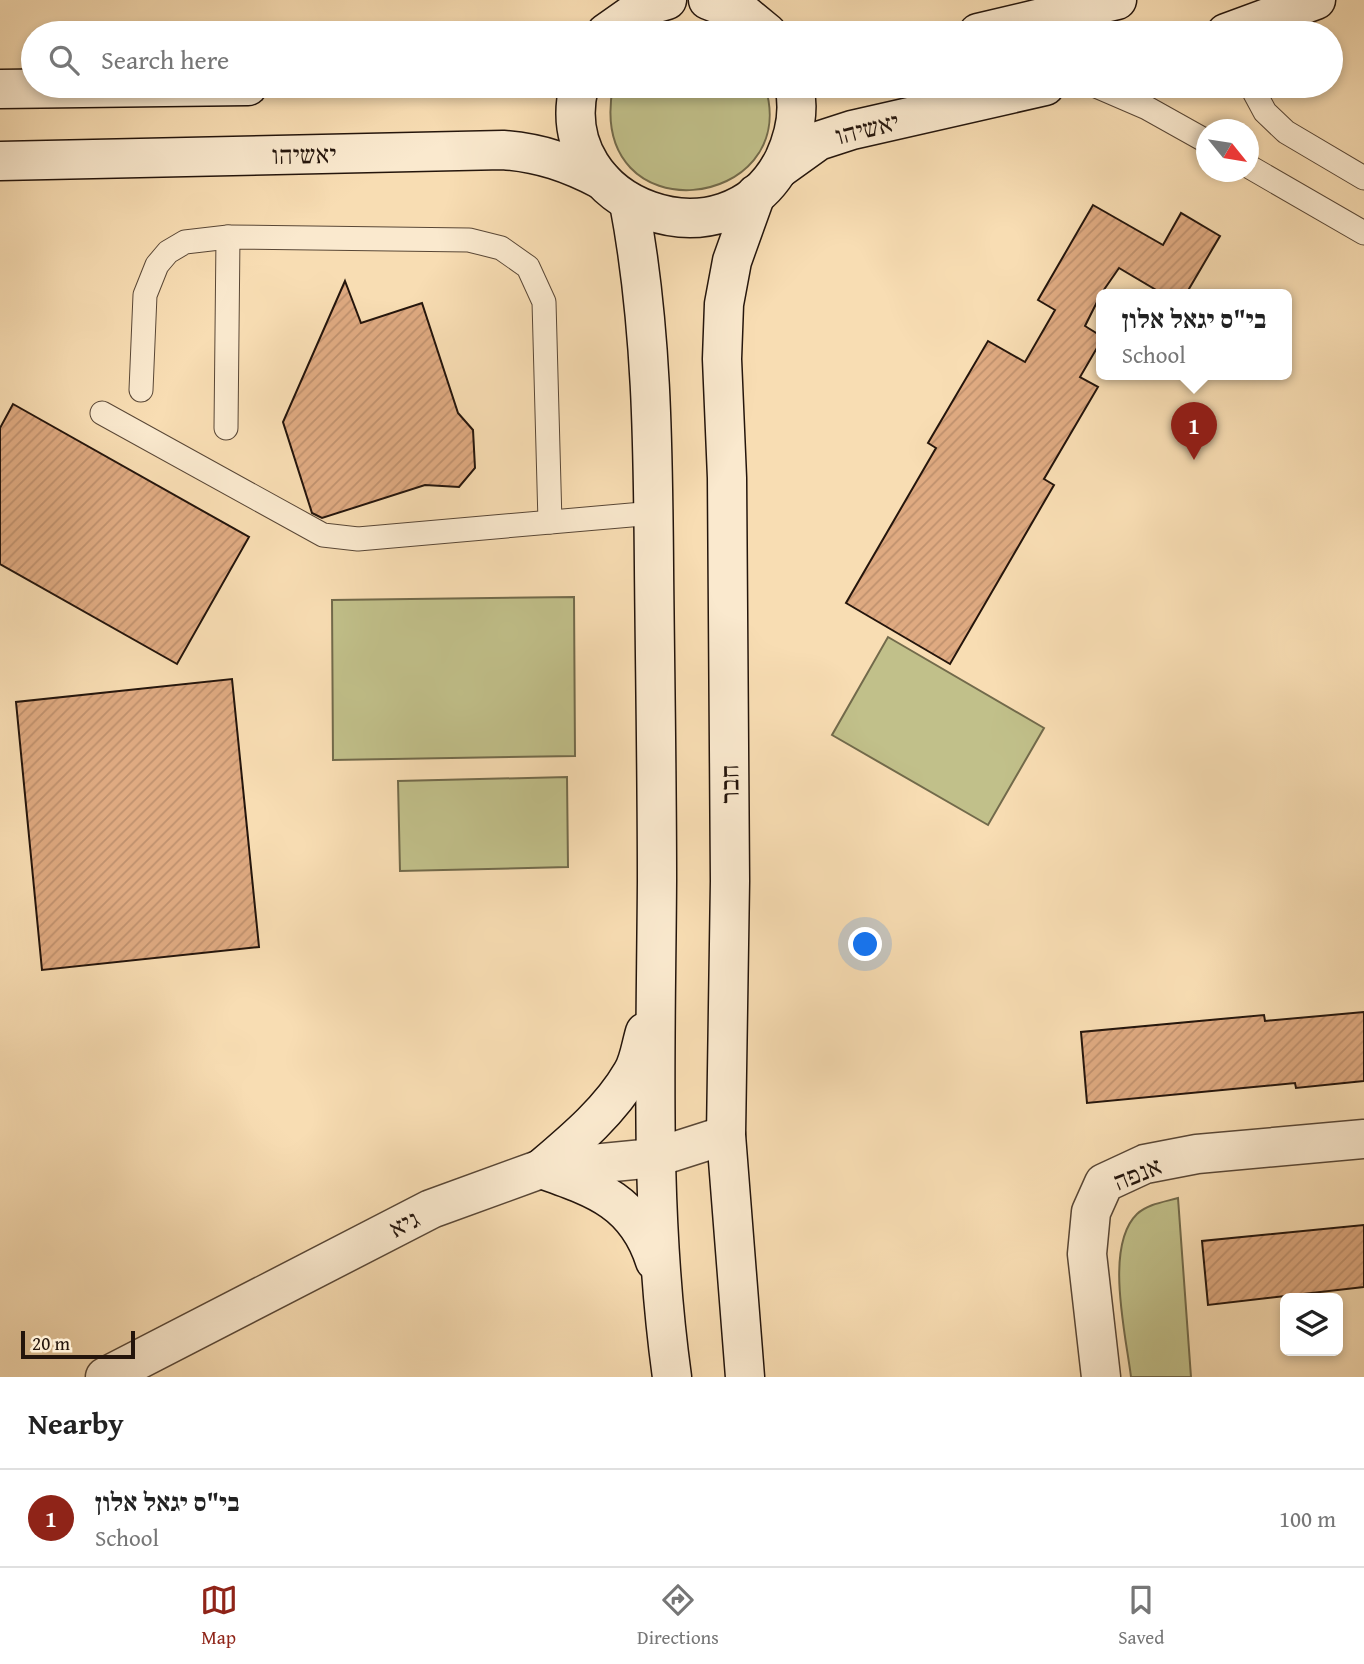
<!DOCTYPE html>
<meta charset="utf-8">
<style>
:root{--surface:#fff;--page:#f6f6f6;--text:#222;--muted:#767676;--line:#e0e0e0;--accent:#8f2418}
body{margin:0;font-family:"Gentium Book Plus","Frank Ruhl Libre",serif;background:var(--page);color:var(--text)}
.controls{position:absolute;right:21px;bottom:21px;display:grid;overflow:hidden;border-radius:10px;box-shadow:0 4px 10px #0003}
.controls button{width:63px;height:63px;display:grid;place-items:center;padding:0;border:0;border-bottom:2px solid var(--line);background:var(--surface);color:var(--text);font:35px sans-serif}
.compass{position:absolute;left:1196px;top:119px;width:63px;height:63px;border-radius:50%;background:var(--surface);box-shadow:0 4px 10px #0003;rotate:120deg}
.scale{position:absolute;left:21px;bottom:18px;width:114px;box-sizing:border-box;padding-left:7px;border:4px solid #24150c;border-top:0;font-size:19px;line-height:24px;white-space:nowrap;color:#24150c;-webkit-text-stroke:5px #fae9ce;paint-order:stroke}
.you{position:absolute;left:866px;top:945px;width:24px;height:24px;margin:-18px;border:5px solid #fff;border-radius:50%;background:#1a73e8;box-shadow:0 0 0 10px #1a73e833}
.badge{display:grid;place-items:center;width:46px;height:46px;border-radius:50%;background:var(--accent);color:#fff;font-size:23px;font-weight:700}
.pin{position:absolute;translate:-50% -58px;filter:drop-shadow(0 2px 4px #0008)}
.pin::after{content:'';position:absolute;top:37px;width:24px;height:21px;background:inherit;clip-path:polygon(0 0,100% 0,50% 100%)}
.popup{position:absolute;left:1096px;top:289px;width:196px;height:91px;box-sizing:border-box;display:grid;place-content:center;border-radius:10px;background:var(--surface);filter:drop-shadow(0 2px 5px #0005);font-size:23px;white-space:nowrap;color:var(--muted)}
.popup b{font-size:26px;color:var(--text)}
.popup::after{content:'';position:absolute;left:50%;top:100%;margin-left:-14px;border:14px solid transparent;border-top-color:var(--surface)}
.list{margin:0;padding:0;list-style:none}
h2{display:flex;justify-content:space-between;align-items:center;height:91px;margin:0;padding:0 28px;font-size:30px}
h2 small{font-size:23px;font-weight:400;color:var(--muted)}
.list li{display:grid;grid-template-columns:46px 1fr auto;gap:21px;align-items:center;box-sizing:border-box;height:98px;padding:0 28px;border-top:2px solid var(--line)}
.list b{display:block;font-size:26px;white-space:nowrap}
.list p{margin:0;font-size:23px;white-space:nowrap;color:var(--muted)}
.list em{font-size:23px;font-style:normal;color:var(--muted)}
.icon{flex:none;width:38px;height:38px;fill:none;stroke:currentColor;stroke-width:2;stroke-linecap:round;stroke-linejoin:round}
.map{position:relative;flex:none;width:1364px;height:1377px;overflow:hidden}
.search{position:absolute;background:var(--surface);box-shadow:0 4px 10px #0003;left:21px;right:21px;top:21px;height:77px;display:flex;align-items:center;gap:18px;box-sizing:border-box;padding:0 24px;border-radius:38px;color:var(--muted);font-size:26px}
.sheet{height:189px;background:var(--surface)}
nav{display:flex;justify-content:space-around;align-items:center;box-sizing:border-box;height:98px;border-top:2px solid var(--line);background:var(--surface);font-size:19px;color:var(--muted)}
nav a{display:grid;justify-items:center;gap:4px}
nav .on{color:var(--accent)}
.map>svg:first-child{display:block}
.green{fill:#c1c08a;stroke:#726a4b;stroke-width:2}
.building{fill:url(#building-hatch);stroke:#24150c;stroke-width:2}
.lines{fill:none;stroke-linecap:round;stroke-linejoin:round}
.lane-casing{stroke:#594736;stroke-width:25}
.street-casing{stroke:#594736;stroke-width:41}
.secondary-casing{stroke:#24150c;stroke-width:41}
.lane{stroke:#fae9ce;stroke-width:23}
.street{stroke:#fae9ce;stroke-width:38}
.secondary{stroke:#fae9ce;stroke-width:38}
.labels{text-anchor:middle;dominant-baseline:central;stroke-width:6;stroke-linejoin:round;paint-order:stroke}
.street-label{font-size:26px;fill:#24150c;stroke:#fae9ce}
</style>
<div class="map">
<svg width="1364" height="1377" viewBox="0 0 1364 1377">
<defs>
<pattern id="building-hatch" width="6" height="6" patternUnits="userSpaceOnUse" patternTransform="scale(1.75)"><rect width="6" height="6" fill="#dfaa81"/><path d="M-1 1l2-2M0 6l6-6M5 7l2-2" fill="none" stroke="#bf916e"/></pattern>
</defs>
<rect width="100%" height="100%" fill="#f8ddb3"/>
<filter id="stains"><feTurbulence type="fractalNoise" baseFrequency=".00286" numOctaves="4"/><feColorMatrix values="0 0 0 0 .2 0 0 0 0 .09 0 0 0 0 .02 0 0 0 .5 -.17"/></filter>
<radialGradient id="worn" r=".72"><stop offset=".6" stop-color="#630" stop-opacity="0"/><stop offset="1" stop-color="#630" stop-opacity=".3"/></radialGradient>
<g class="green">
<path d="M613,86h152c39,125 -180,152 -152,0z"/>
<polygon points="574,597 575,756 333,760 332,600"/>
<polygon points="888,637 1044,728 988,825 832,735"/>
<polygon points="567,777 568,867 400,871 398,781"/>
<path d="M1178,1198l13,179h-60c-5,-42 -27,-131 6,-163 11,-10 27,-12 41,-16z"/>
</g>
<g class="building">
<polygon points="1093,205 1163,245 1181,213 1220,236 1186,294 1163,294 1119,268 1101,294 1085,326 1101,336 1101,341 1080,377 1098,387 1044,479 1054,485 950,664 846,603 936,448 928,443 988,341 1025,362 1055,310 1038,300"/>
<polygon points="345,281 361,323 422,303 458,413 473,430 475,468 459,487 425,485 322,518 312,513 283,422"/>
<polygon points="13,404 249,537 177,664 0,564 0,428"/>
<polygon points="232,679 259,947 42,970 16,702"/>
<polygon points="1364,1012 1364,1081 1296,1088 1295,1083 1087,1103 1081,1032 1264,1015 1265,1021"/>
<polygon points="1364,1225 1364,1287 1208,1305 1202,1241"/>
</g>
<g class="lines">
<g class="lane-casing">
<g id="lane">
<polyline points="1096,86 1147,108 1206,141"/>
<polyline points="1251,86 1265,112 1286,132 1364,178"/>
<polyline points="1248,166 1364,233"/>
<polyline points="141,390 145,295 157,265 168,252 185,242 228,237 469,240 501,248 528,267 544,302 550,522"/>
<polyline points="102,413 323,535 358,539 654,513"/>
<polyline points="226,428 228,237"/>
</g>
</g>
<g class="street-casing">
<g id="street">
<polyline points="105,1377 431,1209 541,1169 654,1158 726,1135"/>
<polyline points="1101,1377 1087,1254 1091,1212 1104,1183 1145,1164 1197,1154 1364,1139"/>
</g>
</g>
<g class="secondary-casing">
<g id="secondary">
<polyline points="708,0 744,14 767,33"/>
<polyline points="606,33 643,7 667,0"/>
<polyline points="978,33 1117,0"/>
<polyline points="1226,33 1316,0"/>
<path d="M579,86c-30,122 149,186 205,73 10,-22 16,-49 10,-73"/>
<polyline points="0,89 248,86"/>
<path d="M0,161l503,-11c38,3 66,13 99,30"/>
<polyline points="779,169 818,141 852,130 1045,86"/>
<path d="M629,203c23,121 24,242 25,365 1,104 3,209 3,313 -1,166 -8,331 15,496"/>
<path d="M541,1169c33,-28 69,-58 91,-96 7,-11 9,-28 13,-41"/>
<path d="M541,1169c54,19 95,32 114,92"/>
<polyline points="745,1377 726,1135 730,881 727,478 722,359 724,304 732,261 756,194"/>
</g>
</g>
<use href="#lane" class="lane"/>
<use href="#street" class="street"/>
<use href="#secondary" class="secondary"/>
</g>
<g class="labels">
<g class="street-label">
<text transform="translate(867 128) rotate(-14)">יאשיהו</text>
<text transform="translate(304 154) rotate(-1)">יאשיהו</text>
<text transform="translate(729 784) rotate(-91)">חבר</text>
<text transform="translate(1137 1173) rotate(-22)">אנפה</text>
<text transform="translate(404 1223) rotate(-27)">גיא</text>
</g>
</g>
<rect width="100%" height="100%" filter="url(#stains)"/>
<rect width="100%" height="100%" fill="url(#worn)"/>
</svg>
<div class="controls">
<button><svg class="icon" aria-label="layers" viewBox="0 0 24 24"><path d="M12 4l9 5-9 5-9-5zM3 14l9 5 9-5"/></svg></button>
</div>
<svg class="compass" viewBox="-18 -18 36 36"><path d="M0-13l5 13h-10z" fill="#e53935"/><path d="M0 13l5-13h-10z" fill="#767676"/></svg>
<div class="scale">20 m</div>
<div class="you"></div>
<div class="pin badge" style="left:1194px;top:460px">1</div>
<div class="popup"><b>בי&quot;ס יגאל אלון</b>School</div>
<div class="search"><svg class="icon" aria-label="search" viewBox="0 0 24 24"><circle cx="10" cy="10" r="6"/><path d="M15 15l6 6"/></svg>Search here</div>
</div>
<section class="sheet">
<h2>Nearby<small></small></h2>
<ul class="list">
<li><span class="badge">1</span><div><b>בי&quot;ס יגאל אלון</b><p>School</p></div><em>100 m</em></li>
</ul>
</section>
<nav>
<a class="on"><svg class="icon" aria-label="map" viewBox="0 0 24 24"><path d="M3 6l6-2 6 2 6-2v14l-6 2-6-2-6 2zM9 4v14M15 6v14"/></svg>Map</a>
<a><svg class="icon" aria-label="directions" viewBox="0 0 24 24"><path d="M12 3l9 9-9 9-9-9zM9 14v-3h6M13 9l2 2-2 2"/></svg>Directions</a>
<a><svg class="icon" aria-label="saved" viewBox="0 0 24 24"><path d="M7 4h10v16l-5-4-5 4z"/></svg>Saved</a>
</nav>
